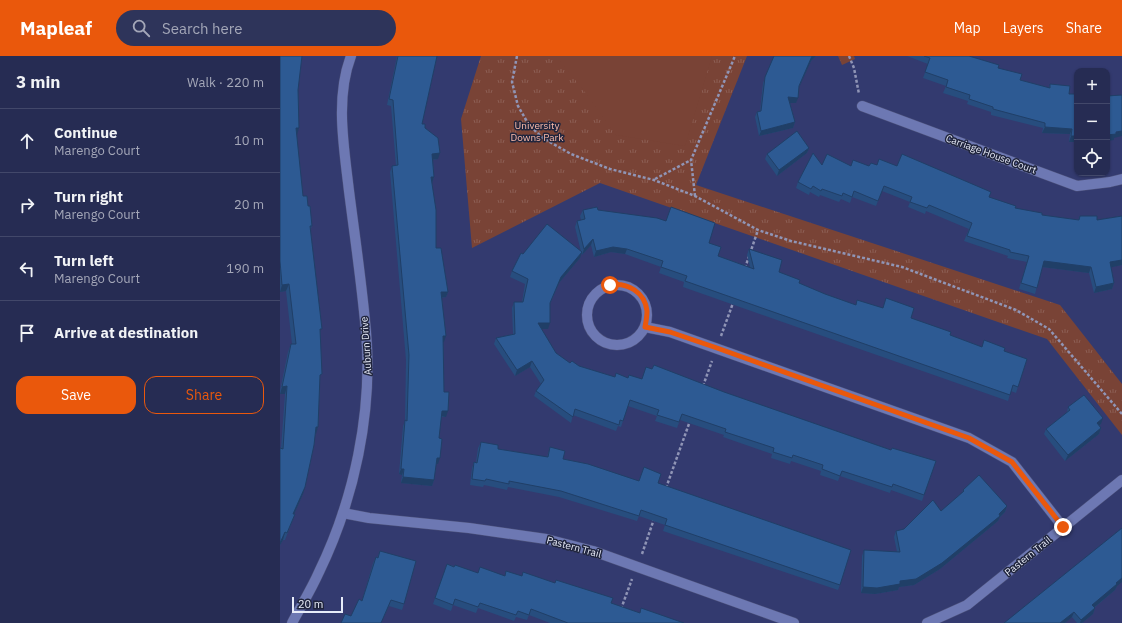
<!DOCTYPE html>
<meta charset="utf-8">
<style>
:root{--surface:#262c53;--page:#2e345a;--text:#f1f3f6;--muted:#a4a7b8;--line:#42486a;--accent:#ea580c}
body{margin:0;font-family:"IBM Plex Sans",sans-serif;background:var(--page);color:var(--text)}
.controls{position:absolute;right:12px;top:12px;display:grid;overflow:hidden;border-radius:8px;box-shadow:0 1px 3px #0004}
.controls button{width:36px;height:36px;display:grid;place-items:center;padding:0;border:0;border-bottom:1px solid var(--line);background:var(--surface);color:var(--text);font:20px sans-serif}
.scale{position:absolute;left:12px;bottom:10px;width:51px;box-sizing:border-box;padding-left:4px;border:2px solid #e8ecf9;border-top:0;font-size:11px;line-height:14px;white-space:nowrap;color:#e8ecf9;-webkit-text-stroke:3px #20253d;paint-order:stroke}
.stop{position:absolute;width:12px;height:12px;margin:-9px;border:3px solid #ea580c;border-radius:50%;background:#fff}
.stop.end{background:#ea580c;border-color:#fff;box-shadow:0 1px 4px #0008}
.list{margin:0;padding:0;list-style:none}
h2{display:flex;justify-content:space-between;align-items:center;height:52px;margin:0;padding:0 16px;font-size:17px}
h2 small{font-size:13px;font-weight:400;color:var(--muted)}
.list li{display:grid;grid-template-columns:26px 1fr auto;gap:12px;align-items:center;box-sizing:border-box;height:64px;padding:0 16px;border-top:1px solid var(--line)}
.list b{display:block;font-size:15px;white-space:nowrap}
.list p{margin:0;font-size:13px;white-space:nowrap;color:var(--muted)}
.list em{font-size:13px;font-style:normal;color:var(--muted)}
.actions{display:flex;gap:8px;padding:12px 16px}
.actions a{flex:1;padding:9px 0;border:1px solid var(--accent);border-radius:12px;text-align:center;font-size:14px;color:var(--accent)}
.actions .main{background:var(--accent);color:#fff}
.icon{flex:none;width:22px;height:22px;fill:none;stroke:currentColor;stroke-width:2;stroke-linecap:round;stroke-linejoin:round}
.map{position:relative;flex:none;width:842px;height:567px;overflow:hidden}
header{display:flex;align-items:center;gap:24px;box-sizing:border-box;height:56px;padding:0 20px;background:var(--accent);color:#fff}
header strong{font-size:19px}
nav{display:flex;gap:22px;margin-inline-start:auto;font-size:14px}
.search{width:280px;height:36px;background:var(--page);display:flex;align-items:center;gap:10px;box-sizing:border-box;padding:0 14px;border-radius:22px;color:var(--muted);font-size:15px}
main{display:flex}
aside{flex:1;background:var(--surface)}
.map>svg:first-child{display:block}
.park{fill:url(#park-tufts)}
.pitch{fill:#794336}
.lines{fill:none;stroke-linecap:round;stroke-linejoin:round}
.street-casing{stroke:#4c517a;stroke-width:11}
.path{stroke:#9095b6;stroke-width:2.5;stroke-dasharray:3 2;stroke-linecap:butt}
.street{stroke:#6d78b3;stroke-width:10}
.wall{fill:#274d7e}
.shaded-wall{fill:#203f67}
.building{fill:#2d5a93;stroke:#203f67}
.route{stroke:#ea580c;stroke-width:5}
.labels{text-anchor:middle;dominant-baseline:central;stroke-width:3;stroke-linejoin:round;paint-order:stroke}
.park-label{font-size:10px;fill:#fdbbaa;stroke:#20253d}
.street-label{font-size:10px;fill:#e8ecf9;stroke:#20253d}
</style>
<header>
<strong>Mapleaf</strong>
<div class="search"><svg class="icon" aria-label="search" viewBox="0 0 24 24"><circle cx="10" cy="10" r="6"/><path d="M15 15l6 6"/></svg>Search here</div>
<nav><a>Map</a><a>Layers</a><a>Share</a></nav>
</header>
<main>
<aside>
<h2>3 min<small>Walk · 220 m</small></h2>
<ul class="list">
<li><svg class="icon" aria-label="ahead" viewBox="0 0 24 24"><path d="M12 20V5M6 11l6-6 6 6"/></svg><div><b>Continue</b><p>Marengo Court</p></div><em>10 m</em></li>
<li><svg class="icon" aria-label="right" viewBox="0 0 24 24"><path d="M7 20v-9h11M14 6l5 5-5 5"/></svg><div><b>Turn right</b><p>Marengo Court</p></div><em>20 m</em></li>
<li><svg class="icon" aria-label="left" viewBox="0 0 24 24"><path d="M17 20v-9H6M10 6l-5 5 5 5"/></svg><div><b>Turn left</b><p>Marengo Court</p></div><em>190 m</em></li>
<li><svg class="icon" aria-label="arrive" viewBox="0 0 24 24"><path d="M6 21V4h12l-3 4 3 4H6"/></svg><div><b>Arrive at destination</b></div></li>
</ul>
<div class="actions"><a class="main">Save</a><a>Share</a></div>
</aside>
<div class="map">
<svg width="842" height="567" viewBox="0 0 842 567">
<defs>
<pattern id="park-tufts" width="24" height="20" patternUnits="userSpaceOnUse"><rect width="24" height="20" fill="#794336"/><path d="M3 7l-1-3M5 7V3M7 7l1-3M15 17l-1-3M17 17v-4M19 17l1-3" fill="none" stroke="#8c5e54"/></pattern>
</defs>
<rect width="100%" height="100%" fill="#333a6f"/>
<g class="park">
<polygon points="201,0 467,0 416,129 780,249 842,328 842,379 767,283 320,127 192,192 181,63"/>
<polygon points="558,0 574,0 575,3 562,9"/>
</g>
<polygon class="pitch" points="276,0 432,0 405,90 336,79 302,32"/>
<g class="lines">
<g class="street-casing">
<g id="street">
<polyline points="582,50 797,130 830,126 842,123"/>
<circle cx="337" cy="259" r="30"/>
<polyline points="365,271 390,276 689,382 732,406 783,471"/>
<polyline points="63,457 89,462 189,472 266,483 313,495 514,567"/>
<path d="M12,567c9,-17 19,-33 27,-51 35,-72 54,-160 47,-240 -4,-47 -11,-94 -17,-141 -5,-44 -14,-93 2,-135"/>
<polyline points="647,567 687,549 842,424"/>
</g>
</g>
<g class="path">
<polyline points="237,0 232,26 238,50 249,69 263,82 291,98 330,113 374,124 415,140 478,174 511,185 622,211 736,254 769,273 842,358"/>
<polyline points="569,0 574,12 579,38"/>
<polyline points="375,123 411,104"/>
<polyline points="415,140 411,104 455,0"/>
<polyline points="465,212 478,174"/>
<polyline points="441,280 453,247"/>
<polyline points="423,330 432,305"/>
<polyline points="386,432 410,365"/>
<polyline points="362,498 374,463"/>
<polyline points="341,553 352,523"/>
</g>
<use href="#street" class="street"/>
</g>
<g class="wall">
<polygon points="0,0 18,34 19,72 16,79 23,140 28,150 32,170 30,175 40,277 40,324 38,371 35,378 23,438 14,458 15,458 5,484 3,484 0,489 0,392 1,392 5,338 0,338 0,335 8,296 11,288 12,288 6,235 0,236"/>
<polygon points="117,0 157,0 142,68 145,72 158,103 153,104 154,121 152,127 156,192 168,236 166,241 162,242 164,286 163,286 164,336 166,361 161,361 159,382 158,408 156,408 154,424 152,430 121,427 122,419 119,418 123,370 125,365 126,304 110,116 112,110 116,110 111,50 107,49"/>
<polygon points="494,0 536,0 531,5 519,31 516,47 510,47 515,66 513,72 479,80 475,61 477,56 480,55 483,27"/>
<polygon points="627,0 689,0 718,12 740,24 769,32 770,28 789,38 797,86 789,86 790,78 762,77 763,72 711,59 711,56 687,48 688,45 663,37 666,30 643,22 648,8"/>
<polygon points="529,92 527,97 497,120 485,103 487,98"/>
<polygon points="542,109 571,110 589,110 597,109 617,110 709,141 735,152 762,159 798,164 800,160 817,164 842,160 842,209 831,211 834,227 832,233 814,237 809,217 762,211 755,238 739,233 747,206 727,202 728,200 684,185 689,173 646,155 645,158 628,151 630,146 602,135 596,150 572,141 570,147 561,143 559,146 540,139 539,141 530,136 529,139 516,132 518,126"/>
<polygon points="303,154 318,154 429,187 438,200 470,211 467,199 469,193 499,216 519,227 545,238 576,249 631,262 670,279 702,291 724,295 747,303 736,337 731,335 728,345 403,231 404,226 379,217 381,211 345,198 331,196 314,201 311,189 302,199 301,197 300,202 279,227 270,248 268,273 261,273 276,297 290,307 335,321 348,322 362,323 444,336 611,394 656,405 642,445 611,434 610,437 560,420 558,425 540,419 541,415 511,405 510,408 491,402 492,398 443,381 444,379 400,364 397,372 375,365 377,360 348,350 341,371 338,370 336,375 293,359 291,367 254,340 256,335 261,328 250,311 235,320 214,288 216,282 233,278 232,252 234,246 242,246 245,228 230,221 232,215 243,198 301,196 295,171 297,165 301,164 300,160"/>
<polygon points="788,351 821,368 819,370 821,372 819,378 785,405 764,378 766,373 787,356"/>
<polygon points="201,386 218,393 267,401 270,391 283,403 359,425 378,427 560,529 558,534 383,475 385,469 359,460 357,465 279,441 228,431 227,434 204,429 203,431 190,429 192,412 194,406 196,406 198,392"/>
<polygon points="683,434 727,450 725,456 720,461 718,465 660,513 634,529 619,531 618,534 595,538 581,537 582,500 584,494 617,496 614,481 616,475 624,473 661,455 682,437"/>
<polygon points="100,495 124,548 122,554 109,550 101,567 61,567 71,560 82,545 93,507 96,501 97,502"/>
<polygon points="167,508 198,517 225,520 226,515 242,520 331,547 360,557 404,567 270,567 249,559 247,564 236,561 234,565 198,552 196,557 173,549 171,555 153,548"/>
<polygon points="837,530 835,534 814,552 815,552 813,558 802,567 797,567 792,561 785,567 724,567"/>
</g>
<g class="shaded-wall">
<polygon points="532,0 536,0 531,5 517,36"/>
<polygon points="508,41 518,42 516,47 506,47"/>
<polygon points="515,66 513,72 479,80 481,75"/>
<polygon points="765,71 792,73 790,78 762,77"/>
<polygon points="16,72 19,72 17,79 13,79"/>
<polygon points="842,75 842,80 834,82 834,84 827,85 827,79"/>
<polygon points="791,80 797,80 797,86 789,86"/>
<polygon points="529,92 527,97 497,120 499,114"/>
<polygon points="160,97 158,103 150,104 152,98"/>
<polygon points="151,121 154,121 152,127 149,127"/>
<polygon points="313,183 311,189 302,199 304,193"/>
<polygon points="333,191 347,193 345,198 331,196 314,201 316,195"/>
<polygon points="302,196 300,202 279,227 267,253 281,221"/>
<polygon points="842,204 842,209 828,212 830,206"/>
<polygon points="764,205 811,211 809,217 762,211"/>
<polygon points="834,227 832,233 814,237 816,231"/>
<polygon points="9,228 6,235 0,236 2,229"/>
<polygon points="161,236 168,236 166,241 159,242"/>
<polygon points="258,267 270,267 268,273 256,273"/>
<polygon points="163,280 166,280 164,286 161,286"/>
<polygon points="252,305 250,311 235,320 237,314"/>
<polygon points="7,330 5,338 0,338 2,331"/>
<polygon points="162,355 168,355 166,361 160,360"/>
<polygon points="823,362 821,368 815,373 817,367"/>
<polygon points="36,371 38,371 36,378 33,378"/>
<polygon points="821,372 819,378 785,405 788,399"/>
<polygon points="157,402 160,402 158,408 155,408"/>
<polygon points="121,413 124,413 122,419 119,418"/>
<polygon points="123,421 154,424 152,430 121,427"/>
<polygon points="25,431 23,438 11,465 13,458"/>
<polygon points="727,450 725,456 720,461 718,465 660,513 634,529 619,531 618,534 595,538 581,537 583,531 620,525 719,458"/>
<polygon points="5,476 3,484 0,489 0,487"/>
<polygon points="842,522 842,526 837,530 835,534 810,555 812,549"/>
<polygon points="815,552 813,558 802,567 800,567 801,564"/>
<polygon points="794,556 792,561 785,567 780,567"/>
</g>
<g class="building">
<polygon points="0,0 22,0 18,34 19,72 16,72 23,140 27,140 28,150 30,150 32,170 30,170 42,273 40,273 42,318 40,319 38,371 36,371 34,389 25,431 13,458 15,458 7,477 5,476 0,487 0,392 3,393 7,330 2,331 11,288 16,288 9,228 2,229 0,205"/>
<polygon points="118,0 157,0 142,68 145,68 145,72 158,82 160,97 152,98 154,121 151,121 156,154 156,192 161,192 168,236 161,236 166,280 163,280 164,336 169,336 168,355 162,355 159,382 162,383 160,402 157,402 154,424 123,421 124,413 121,413 125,364 127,365 129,299 112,110 118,109 113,44 109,43"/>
<polygon points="494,0 532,0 519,30 518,42 508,41 515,66 481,75 477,56 481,55 485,21"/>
<polygon points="644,0 689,0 719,9 718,12 742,18 740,24 770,32 770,28 790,30 789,38 797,38 797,80 791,80 792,73 765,71 765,67 713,53 713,51 689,43 690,39 666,31 668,24 645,16 650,2"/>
<polygon points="842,39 842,75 836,76 836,78 827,79 827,40"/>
<polygon points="517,75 529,92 499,114 487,98"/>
<polygon points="533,97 542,109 547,98 571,110 573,104 589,110 591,107 597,109 599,103 617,110 622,98 711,136 709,141 736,150 735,152 762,157 762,159 799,164 800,160 817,160 817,164 842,160 842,204 830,206 834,227 816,231 811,211 764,205 757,232 741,227 749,200 730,196 730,194 687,180 692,167 649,149 647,152 630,146 632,141 604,130 598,145 574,135 572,141 563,137 562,140 542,133 541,135 533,130 531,133 518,126"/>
<polygon points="317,151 318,154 377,162 386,165 391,151 435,167 429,187 441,191 438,200 474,213 469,193 502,204 499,216 520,224 519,227 545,238 576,249 577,244 603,252 606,242 634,252 631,262 671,276 670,279 702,291 704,284 725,292 724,295 747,303 738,331 733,329 730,339 405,225 407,220 381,211 383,205 347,193 333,191 316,195 313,183 304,193 297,165 305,163 303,154"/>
<polygon points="267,168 302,196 281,221 270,247 270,267 258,267 276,297 290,307 292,305 299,310 335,321 336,317 348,322 349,319 362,323 366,311 372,313 374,309 444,336 611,394 612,392 656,405 644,439 613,428 612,431 562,415 560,420 542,413 543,409 513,399 512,402 493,396 494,392 445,376 446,373 402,358 399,366 377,359 379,354 350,344 343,365 340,364 339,369 295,353 293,361 256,335 264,324 252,305 237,314 216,282 235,278 234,246 243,246 248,223 232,215 241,197 243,198"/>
<polygon points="804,339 823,362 817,367 821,372 788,399 766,373 790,354 788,351"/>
<polygon points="201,386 218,389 218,393 268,401 270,391 285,395 283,403 308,408 359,425 364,411 381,418 378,427 571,494 560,529 385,469 387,463 361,454 359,460 281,435 229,425 229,428 206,423 205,425 192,423 194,406 197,407"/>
<polygon points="699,419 727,450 719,458 720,460 662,507 636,523 620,525 620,528 597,532 583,531 584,494 620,496 616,475 624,473 653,444 661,455 684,435 683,434"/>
<polygon points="842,472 842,522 836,527 837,528 812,549 815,552 801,564 794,556 780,567 724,567"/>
<polygon points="100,495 136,505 124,548 111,544 101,567 61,567 65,558 71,560 79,543 82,545 96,501 98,502"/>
<polygon points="167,508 174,511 175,509 198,517 200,511 225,520 226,515 242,520 243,516 275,527 276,524 333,542 331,547 360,557 361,552 404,567 288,567 251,553 249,559 238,555 236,559 200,547 198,551 175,543 173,549 155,542"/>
</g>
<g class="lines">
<path class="route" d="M330,229c17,-3 35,7 37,26 0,5 -1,11 -2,16l25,5 47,16 252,90 43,24 51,65"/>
</g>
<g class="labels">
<g class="park-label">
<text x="257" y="69">University<tspan x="257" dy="12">Downs Park</tspan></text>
</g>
<g class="street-label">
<text transform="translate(711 98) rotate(20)">Carriage House Court</text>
<text transform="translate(86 290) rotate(-94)">Auburn Drive</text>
<text transform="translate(294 491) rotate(15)">Pastern Trail</text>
<text transform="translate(748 500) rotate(-39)">Pastern Trail</text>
</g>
</g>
</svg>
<div class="controls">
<button>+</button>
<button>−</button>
<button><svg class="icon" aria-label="locate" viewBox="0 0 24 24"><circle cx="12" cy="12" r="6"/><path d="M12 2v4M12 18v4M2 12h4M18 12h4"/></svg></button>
</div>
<div class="scale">20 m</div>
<div class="stop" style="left:330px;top:229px"></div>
<div class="stop end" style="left:783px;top:471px"></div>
</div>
</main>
